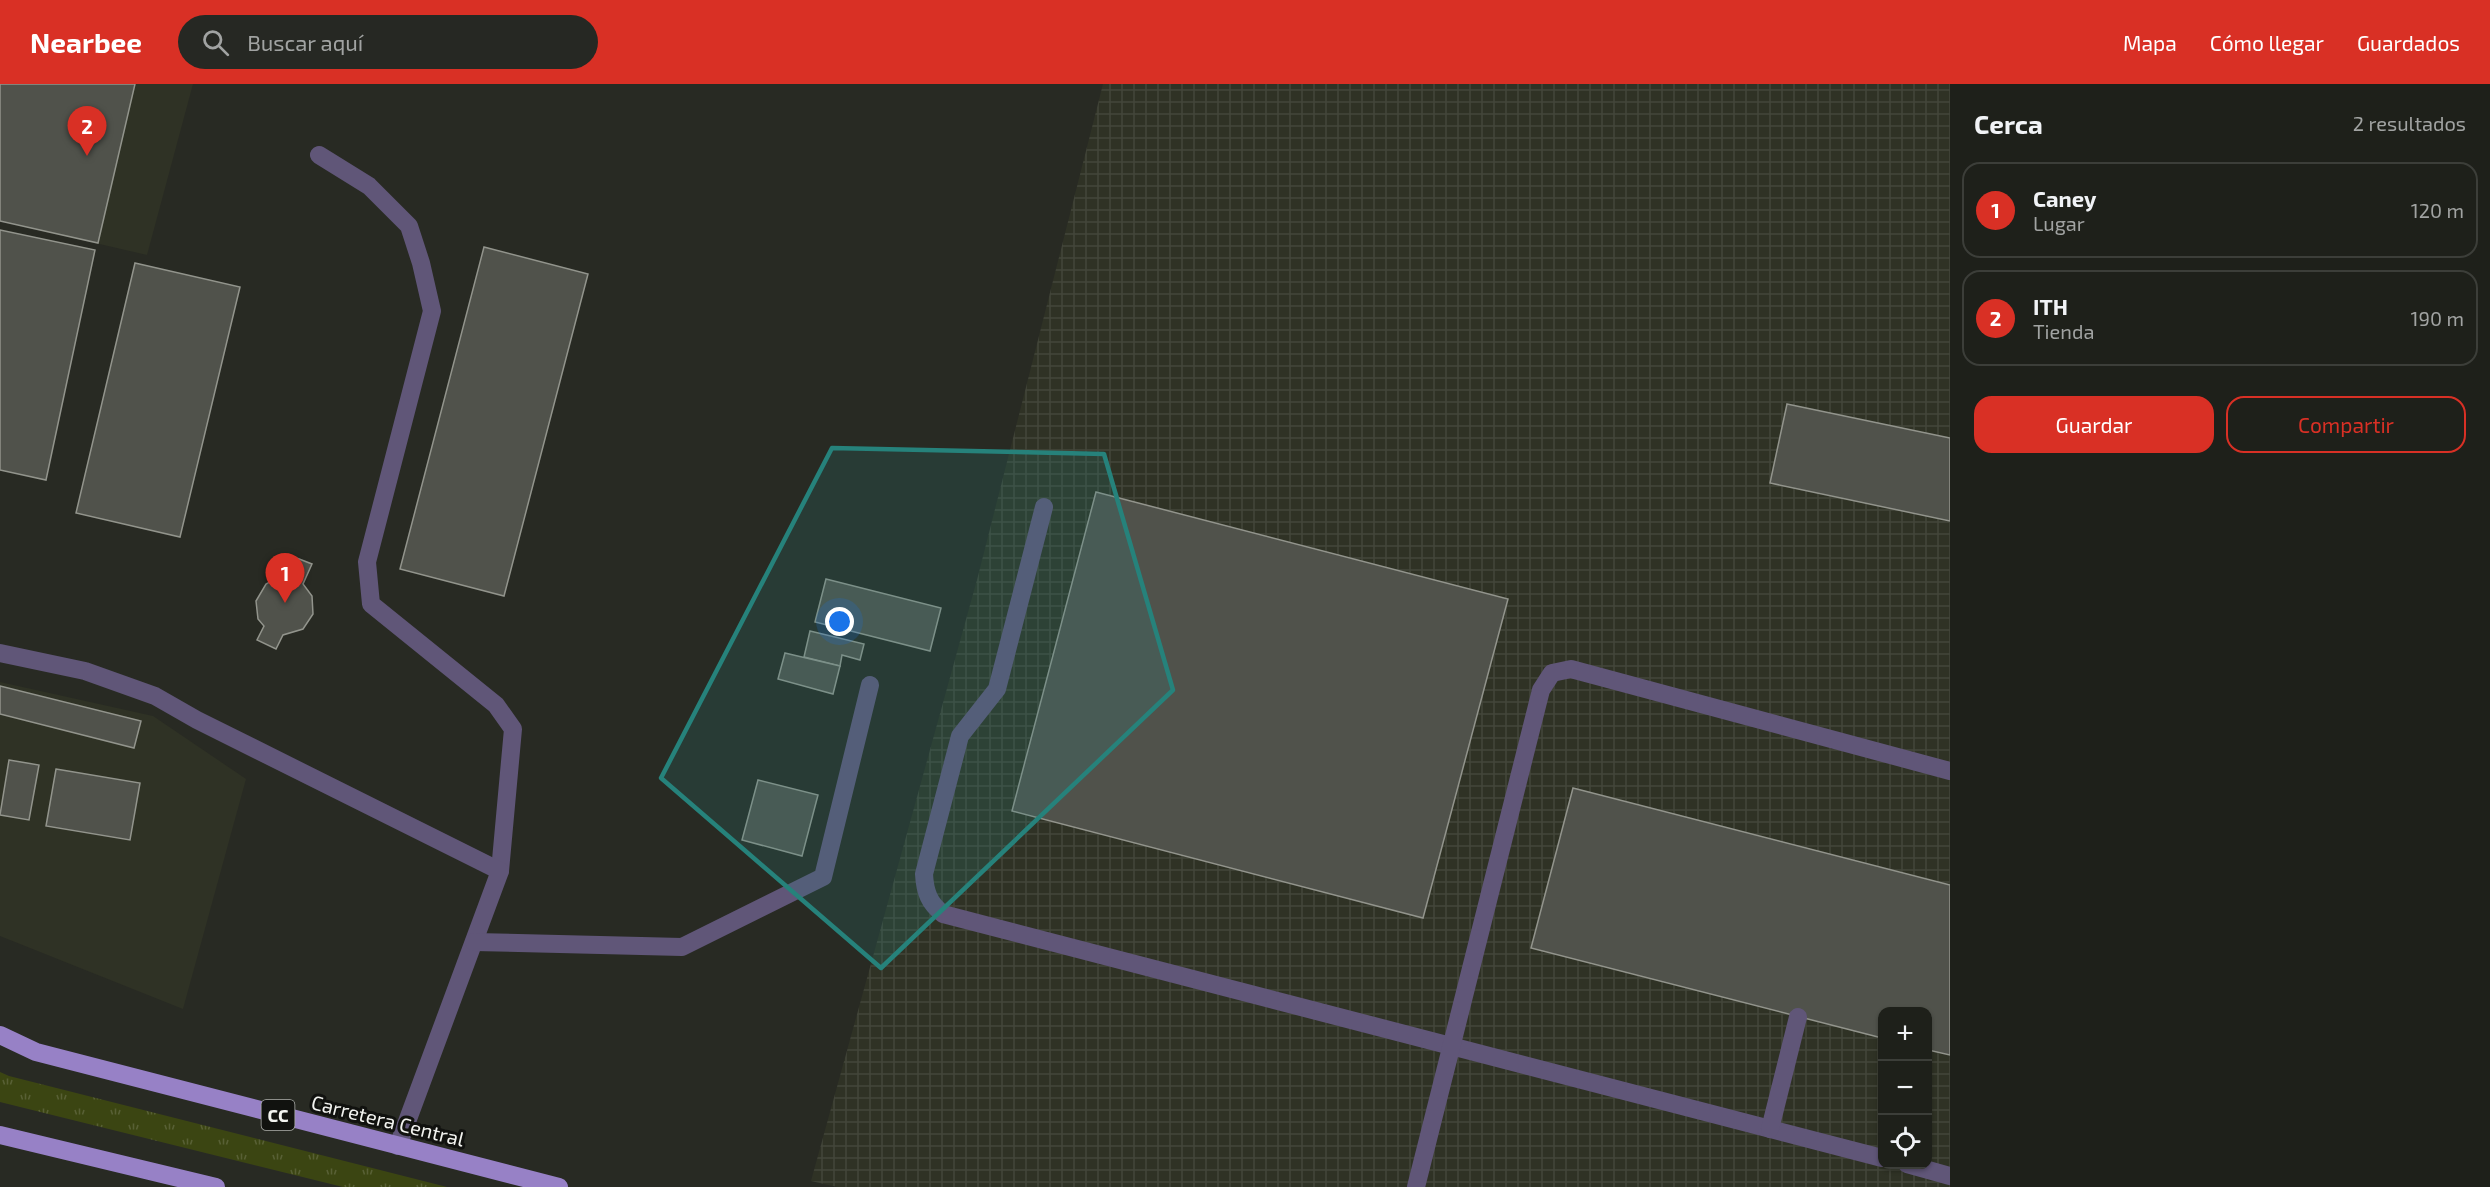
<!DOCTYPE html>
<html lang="es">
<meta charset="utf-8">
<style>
:root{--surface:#1e201a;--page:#262823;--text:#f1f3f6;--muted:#a1a3a2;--line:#3c3e39;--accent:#d93025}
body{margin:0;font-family:"Exo 2",sans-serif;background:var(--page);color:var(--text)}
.controls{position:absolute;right:18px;bottom:18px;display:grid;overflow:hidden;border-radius:12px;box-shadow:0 2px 4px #0004}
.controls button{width:54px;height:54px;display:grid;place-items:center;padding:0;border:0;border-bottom:2px solid var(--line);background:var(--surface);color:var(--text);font:30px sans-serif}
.you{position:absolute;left:840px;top:538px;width:21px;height:21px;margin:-15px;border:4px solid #fff;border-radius:50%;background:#1a73e8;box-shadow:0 0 0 9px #1a73e833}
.badge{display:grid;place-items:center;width:39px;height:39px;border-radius:50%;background:var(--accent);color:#fff;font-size:20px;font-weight:700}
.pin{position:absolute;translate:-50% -50px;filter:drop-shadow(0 2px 3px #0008)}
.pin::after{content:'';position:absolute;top:32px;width:21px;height:18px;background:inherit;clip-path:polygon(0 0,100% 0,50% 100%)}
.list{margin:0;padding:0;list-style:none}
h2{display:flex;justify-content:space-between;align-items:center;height:78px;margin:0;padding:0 24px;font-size:26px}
h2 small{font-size:20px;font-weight:400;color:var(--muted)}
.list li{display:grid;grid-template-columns:39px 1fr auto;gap:18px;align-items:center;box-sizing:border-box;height:96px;margin:0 12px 12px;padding:0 12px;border:2px solid var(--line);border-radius:18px}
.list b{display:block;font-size:22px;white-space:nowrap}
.list p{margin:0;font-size:20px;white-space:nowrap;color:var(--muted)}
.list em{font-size:20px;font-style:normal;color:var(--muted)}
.actions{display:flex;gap:12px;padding:18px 24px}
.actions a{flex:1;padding:14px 0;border:2px solid var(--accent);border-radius:18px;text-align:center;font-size:21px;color:var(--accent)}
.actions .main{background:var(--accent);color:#fff}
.icon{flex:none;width:33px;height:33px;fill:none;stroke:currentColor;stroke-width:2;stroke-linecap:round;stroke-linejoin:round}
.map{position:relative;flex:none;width:1950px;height:1103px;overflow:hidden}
header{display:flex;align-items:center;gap:36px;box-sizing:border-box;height:84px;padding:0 30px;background:var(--accent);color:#fff}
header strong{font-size:28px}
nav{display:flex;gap:33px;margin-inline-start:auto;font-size:21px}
.search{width:420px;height:54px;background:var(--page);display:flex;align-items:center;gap:15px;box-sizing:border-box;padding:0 21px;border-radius:33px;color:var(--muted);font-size:22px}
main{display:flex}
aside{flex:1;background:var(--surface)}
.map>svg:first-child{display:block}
.built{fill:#2f3225}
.industrial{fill:url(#industrial-grid);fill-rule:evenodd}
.grass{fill:url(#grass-tufts)}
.building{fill:#50524b;stroke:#92948c;stroke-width:1.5}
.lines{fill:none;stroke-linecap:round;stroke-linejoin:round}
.lane{stroke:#605678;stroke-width:18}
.primary{stroke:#9781c6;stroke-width:18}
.marked{fill:#26827b;fill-opacity:0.2;stroke:#26827b;stroke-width:4.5;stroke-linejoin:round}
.labels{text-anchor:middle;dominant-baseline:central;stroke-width:6;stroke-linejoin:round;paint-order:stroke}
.shield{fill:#11120f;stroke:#aeb0ac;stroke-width:1.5}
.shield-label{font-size:18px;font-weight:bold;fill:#f2f3ef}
.street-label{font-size:20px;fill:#f2f3ef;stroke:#11120f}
</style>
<header>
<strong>Nearbee</strong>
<div class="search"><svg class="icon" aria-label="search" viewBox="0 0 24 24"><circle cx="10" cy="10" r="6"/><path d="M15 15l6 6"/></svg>Buscar aquí</div>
<nav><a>Mapa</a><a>Cómo llegar</a><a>Guardados</a></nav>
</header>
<main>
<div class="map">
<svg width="1950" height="1103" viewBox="0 0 1950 1103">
<defs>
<pattern id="industrial-grid" width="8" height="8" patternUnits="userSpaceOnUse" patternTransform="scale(1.5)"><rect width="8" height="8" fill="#2f3225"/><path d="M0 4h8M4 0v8" fill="none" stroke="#43463a"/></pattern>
<pattern id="grass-tufts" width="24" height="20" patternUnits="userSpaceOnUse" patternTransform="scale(1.5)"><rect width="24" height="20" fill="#3b4512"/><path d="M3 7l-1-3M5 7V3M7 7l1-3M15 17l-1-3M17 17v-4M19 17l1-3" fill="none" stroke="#586035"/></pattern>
</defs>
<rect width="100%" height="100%" fill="#282a23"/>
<g class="built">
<polygon points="0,0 193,0 147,171 0,137"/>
<polygon points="0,598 153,632 246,695 183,925 0,852"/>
</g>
<path class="industrial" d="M1103,0h847v1103h-1113l-26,-6 167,-605zM1882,928h46v152h-46z"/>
<polygon class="grass" points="0,988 9,992 447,1103 343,1103 0,1018"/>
<g class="building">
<polygon points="0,0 135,0 98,159 0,137"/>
<polygon points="0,146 95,166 46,396 0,386"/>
<polygon points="484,163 588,190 504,512 400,485"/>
<polygon points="135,179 240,203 180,453 76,429"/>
<polygon points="1787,320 1950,354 1950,437 1770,399"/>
<polygon points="1096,408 1508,515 1423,834 1012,727"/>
<polygon points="294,473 312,480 303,500 312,512 313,530 303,545 283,551 276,565 257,556 264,542 258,535 256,517 266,500 275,495 285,494"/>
<polygon points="826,495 941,524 930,567 815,538"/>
<polygon points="810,547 864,560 860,576 842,571 840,582 804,573"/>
<polygon points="785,569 840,582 833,610 778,595"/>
<polygon points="0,602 141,637 134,664 0,630"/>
<polygon points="9,676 39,681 29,736 0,731"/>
<polygon points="56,685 140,699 130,756 46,742"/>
<polygon points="758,696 818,711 802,772 742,756"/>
<polygon points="1573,704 1950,801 1950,971 1928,966 1928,928 1882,928 1882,954 1531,864"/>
</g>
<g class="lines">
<g class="lane">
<polyline points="319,71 369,102 409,142 421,179 432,227 367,478 371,520 496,621 513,645 500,787"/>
<path d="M1044,423l-47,182 -37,47 -36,138c1,18 5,29 19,40l939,244"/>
<polyline points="0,569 85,587 155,612 197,636 500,787 398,1062"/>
<polyline points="474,858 682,863 823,793 870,601"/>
<polyline points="1770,1045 1798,933"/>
<polyline points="1907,1080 1950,1092"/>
<polyline points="1416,1103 1541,606 1552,589 1571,585 1950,687"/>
</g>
<g class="primary">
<polyline points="0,951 36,968 559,1103"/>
<polyline points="0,1051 216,1103"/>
</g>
</g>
<path class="marked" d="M832,364l272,6 69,236 -292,278 -220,-190z"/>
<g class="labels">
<rect class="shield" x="261.5" y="1016" width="33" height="30" rx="4.5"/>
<g class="shield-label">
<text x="278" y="1031">CC</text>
</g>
<g class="street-label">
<text transform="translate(388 1036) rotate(14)">Carretera Central</text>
</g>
</g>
</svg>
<div class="controls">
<button>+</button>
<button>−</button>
<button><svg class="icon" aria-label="locate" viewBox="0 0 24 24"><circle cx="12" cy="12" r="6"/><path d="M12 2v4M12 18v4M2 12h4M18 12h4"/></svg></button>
</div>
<div class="you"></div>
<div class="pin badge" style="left:285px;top:519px">1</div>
<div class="pin badge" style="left:87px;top:72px">2</div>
</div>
<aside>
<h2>Cerca<small>2 resultados</small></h2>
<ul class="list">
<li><span class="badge">1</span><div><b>Caney</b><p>Lugar</p></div><em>120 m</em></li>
<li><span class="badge">2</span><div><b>ITH</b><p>Tienda</p></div><em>190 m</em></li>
</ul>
<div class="actions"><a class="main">Guardar</a><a>Compartir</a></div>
</aside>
</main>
